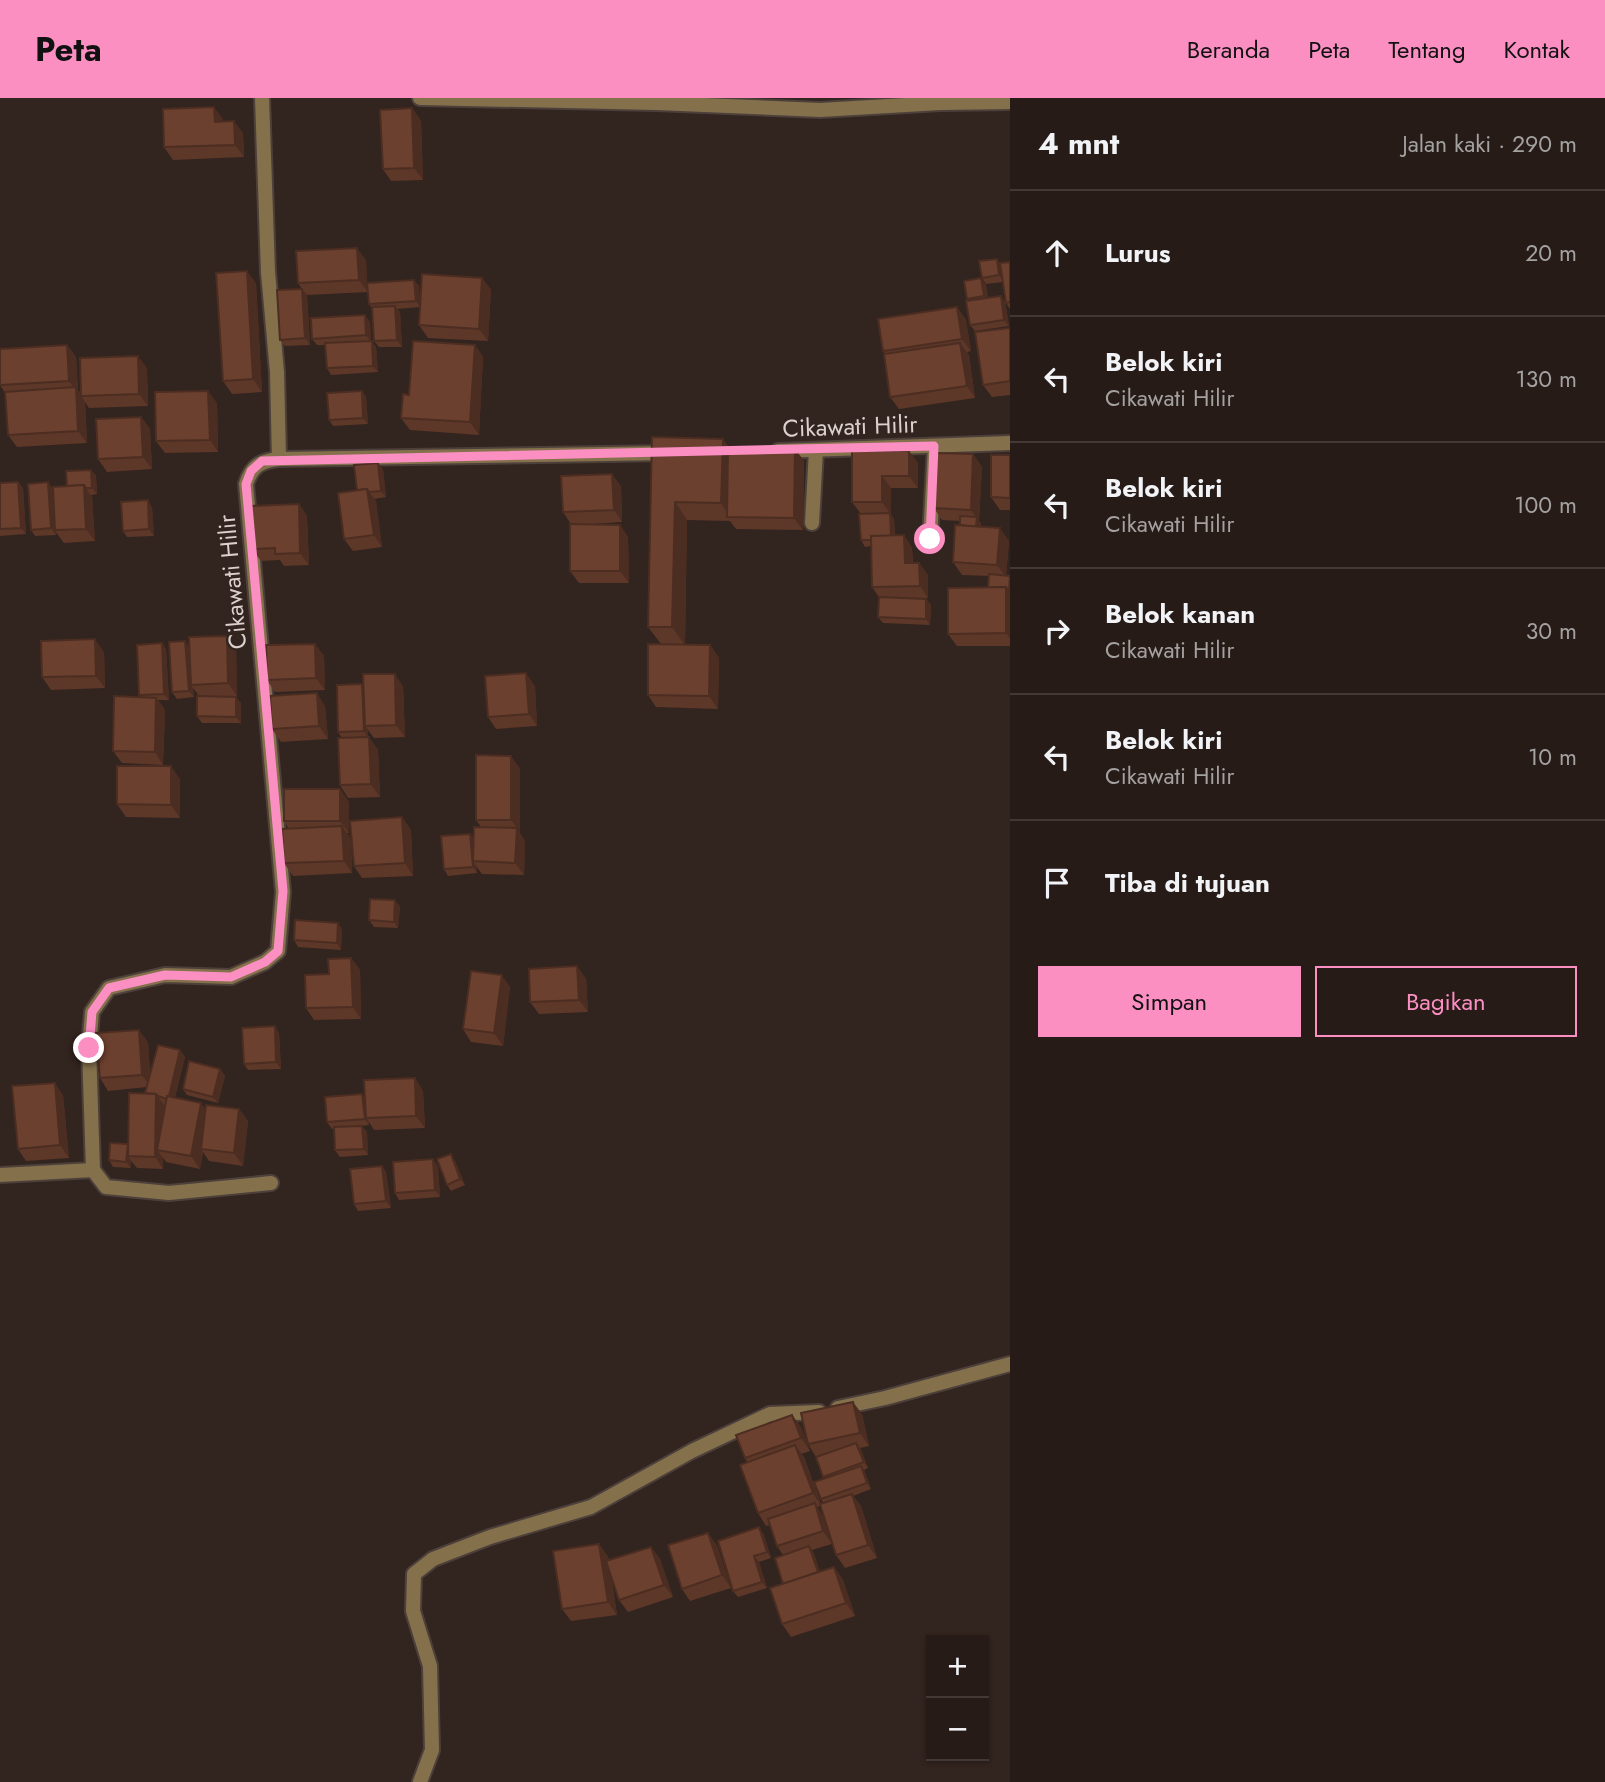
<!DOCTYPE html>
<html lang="id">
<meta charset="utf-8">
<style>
:root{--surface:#261b17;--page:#322824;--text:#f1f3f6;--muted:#a4a1a1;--line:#423936;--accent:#fc8fc2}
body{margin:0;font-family:Jost,sans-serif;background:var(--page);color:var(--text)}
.controls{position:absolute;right:21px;bottom:21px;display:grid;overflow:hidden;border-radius:0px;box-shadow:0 2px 5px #0004}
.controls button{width:63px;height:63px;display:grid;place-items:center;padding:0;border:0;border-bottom:2px solid var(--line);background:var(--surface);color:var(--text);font:35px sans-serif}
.stop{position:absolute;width:21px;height:21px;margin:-16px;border:5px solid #fc8fc2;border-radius:50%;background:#fff}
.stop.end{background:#fc8fc2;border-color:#fff;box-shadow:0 2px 7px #0008}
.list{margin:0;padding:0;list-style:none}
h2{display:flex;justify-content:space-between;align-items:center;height:91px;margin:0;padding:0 28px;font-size:30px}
h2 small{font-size:23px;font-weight:400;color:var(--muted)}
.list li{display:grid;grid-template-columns:46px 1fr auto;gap:21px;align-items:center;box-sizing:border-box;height:126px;padding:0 28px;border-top:2px solid var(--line)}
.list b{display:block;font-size:26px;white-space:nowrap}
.list p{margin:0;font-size:23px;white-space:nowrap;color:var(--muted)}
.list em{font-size:23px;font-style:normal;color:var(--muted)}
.actions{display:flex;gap:14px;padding:21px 28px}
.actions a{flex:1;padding:16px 0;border:2px solid var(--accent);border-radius:0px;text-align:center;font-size:24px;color:var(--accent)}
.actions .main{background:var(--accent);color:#111}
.icon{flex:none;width:38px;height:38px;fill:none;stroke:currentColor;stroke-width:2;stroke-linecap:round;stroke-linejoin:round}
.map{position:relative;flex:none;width:1010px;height:1684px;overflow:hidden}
header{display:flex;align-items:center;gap:42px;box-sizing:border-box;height:98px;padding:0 35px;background:var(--accent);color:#111}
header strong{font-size:33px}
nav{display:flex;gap:38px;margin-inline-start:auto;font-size:24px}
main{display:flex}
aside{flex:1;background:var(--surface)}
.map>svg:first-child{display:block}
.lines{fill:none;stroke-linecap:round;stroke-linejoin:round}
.street-casing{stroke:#4d403b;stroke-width:18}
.street{stroke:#84714c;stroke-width:14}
.wall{fill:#5d3728}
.shaded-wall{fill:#4c2d21}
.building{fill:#6c402f;stroke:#4c2d21;stroke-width:2}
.route{stroke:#fc8fc2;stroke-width:9}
.labels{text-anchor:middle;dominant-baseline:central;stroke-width:5;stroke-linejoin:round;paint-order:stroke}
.street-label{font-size:24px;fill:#dbd1cd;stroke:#32241f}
</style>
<header>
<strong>Peta</strong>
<nav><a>Beranda</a><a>Peta</a><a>Tentang</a><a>Kontak</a></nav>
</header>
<main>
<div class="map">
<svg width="1010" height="1684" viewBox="0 0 1010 1684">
<rect width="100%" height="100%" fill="#32241f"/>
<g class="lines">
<g class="street-casing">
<g id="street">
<polyline points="262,0 268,174 277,274 279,361"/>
<polyline points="420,0 657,5 820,12 940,5 1010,4"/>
<polyline points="778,353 1010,345"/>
<polyline points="812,425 816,352"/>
<polyline points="930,441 935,348"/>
<path d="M93,1072l-4,-122 3,-36 17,-24 56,-13 66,2 34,-15 13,-11 5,-59 -37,-408c6,-18 14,-23 33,-25l391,-6"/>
<polyline points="93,1072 106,1089 169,1095 271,1085"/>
<polyline points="0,1077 93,1072"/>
<polyline points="838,1310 885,1300 1010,1266"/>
<polyline points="420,1684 432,1652 430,1568 413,1513 414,1476 433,1461 490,1439 591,1409 692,1353 770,1316 819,1314"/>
</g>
</g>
<use href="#street" class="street"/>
</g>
<g class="wall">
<polygon points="412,10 421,23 423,82 391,83 383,71"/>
<polygon points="223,21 223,23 243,35 244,59 173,62 164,49"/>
<polygon points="997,161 1000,165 1010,164 1010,211 1006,205 1003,184 986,186 982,180"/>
<polygon points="366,162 367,185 414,182 419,188 420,209 397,211 400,214 402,249 379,249 374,243 372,211 369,206 368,194 307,197 310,247 285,248 280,242 302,191 298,185"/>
<polygon points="482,180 491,192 488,243 428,240 419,227"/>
<polygon points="981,180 986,187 988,200 1001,198 1005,204 1009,228 975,233 970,227 968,203 967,201"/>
<polygon points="256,185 262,294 232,296 223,283"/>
<polygon points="957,209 966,222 971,253 967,254 969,257 975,300 899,311 890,299 885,256 883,253"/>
<polygon points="370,224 371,243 376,249 378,274 331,277 327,270 325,247 317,247 312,241"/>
<polygon points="1010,230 1010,297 992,299 983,287"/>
<polygon points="67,247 76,259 78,292 81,296 147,270 148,308 89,310 85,304 87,345 17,349 8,337 5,295 0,287 0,251"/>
<polygon points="475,247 483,259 479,337 410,332 401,320 409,297"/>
<polygon points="362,293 366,299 368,326 333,328 329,322"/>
<polygon points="217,305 218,354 165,355 156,343"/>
<polygon points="141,319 150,331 152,371 107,374 98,361"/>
<polygon points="652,339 723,341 729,350 795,351 804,363 803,432 736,431 730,423 687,422 685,547 710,547 719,560 718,611 656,609 648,597 661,546 648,529"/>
<polygon points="909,353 918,365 918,390 891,390 891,417 894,421 895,437 904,437 912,450 913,465 919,465 928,477 928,500 919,500 926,501 931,507 930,527 883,525 878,519 879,499 872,489 872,448 865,449 861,442 861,416 852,404"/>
<polygon points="973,356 982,369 979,423 981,425 981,429 1009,443 1006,477 1010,478 1010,548 957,548 948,536 988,490 989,478 962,477 953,464 960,423 942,422 934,410"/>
<polygon points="1010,357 1010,412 1000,412 991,399"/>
<polygon points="383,371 386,399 374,401 376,403 382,449 353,453 344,441 357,392"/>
<polygon points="91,372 96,378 97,396 91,397 92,399 95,443 64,445 55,433 56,437 35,438 31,432 53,391 67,388"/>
<polygon points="18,384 23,390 26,436 0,438 0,385"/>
<polygon points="621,388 622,424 577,427 620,427 628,439 629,485 579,485 570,473 571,426 563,414"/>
<polygon points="299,406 307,418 309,467 284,468 280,462 261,463 252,451"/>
<polygon points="152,409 154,438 127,439 123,433"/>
<polygon points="162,545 166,551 169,602 158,602 165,612 163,667 122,665 113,653 141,600 139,597"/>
<polygon points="315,546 324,558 325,592 275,594 267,582"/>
<polygon points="189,549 236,550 237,598 213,599 241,605 241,625 202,625 197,618 199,598 193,590 194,599 177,601 172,594"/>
<polygon points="104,554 105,590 51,592 42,579"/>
<polygon points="362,586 364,588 403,588 405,639 374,640 368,632 368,639 378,652 380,699 348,700 340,687 342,640 338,634"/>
<polygon points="535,588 537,628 496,631 488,619"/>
<polygon points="325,608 328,641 281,644 272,631"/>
<polygon points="520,670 520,735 525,743 524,777 482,776 476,768 477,775 448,778 444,771 470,736 474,741 481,729 476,722"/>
<polygon points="180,681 180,720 126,719 117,706"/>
<polygon points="340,691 349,704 349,735 347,735 351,741 352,775 293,778 284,765 289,731 284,723"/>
<polygon points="402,719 411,732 413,778 362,780 354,768"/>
<polygon points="400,808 398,830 374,829 369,822"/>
<polygon points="342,831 341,852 298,849 294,842"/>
<polygon points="351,860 360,872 361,921 314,922 306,910 329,876"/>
<polygon points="577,868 586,881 588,914 539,916 530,904"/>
<polygon points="510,889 503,948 471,944 463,931"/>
<polygon points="279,935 281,971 248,972 244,966"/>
<polygon points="148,944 150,977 180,952 185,959 175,999 205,1011 239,1011 248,1023 243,1068 209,1063 203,1054 200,1071 166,1064 163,1060 163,1071 137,1070 131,1063 131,1070 113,1069 109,1062 128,1046 146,995 147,989 108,993 100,980"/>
<polygon points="220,971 225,978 218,1005 187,997 183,991"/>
<polygon points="415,980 423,993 425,1030 374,1032 369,1024 369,1027 362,1028 367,1034 368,1057 340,1059 335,1052 334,1030 332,1031 327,1024 362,996 365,1000"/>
<polygon points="63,997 69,1060 26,1063 18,1051"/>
<polygon points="455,1063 465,1087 451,1093 447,1087"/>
<polygon points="382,1068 386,1074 391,1110 358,1113 354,1106"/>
<polygon points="438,1068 440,1099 399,1102 395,1095"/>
<polygon points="862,1316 869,1348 860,1350 868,1370 864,1372 871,1391 853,1398 861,1408 877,1460 845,1470 836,1457 821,1408 817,1409 832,1446 812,1452 820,1474 834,1469 843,1482 855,1518 791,1539 782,1526 783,1486 783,1457 777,1448 770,1427 766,1428 758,1415 747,1364 745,1360 792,1317 801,1329 810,1353 801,1356 804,1359 821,1406 823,1405 821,1401 824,1381 816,1359 808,1346"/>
<polygon points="763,1435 771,1460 759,1464 767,1490 738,1499 733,1493"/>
<polygon points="599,1446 608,1459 609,1462 651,1449 660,1461 673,1499 628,1514 619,1502 611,1476 617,1517 571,1523 562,1511"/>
<polygon points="717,1447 731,1490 690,1503 682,1491"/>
</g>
<g class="shaded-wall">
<polygon points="214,9 223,21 223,36 215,24"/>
<polygon points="412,10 421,23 423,82 414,70"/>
<polygon points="234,23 243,35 244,59 235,47"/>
<polygon points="357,150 366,162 368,194 359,182"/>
<polygon points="997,161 1001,167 1004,183 999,177"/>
<polygon points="247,173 256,185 262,294 253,281"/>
<polygon points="482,180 491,192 488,243 479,231"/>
<polygon points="981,180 986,187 989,205 984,198"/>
<polygon points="414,182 419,188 420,209 416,203"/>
<polygon points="302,191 307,197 310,247 305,240"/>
<polygon points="1001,198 1005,204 1009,228 1004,222"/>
<polygon points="395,208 400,214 402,249 397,242"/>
<polygon points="957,209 966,222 971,253 962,241"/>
<polygon points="365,217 370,224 371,244 366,237"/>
<polygon points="372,243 376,249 378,274 373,268"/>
<polygon points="960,245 969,257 975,300 967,288"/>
<polygon points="67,247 76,259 78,292 85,304 87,345 78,333 76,293 69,283"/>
<polygon points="475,247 483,259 479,337 470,324"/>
<polygon points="138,258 147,270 148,308 139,296"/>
<polygon points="208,293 217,305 218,354 210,342"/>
<polygon points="362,293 366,299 368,326 363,320"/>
<polygon points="141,319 150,331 152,371 143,359"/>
<polygon points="723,341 735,358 730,419 721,405"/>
<polygon points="795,351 804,363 803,432 794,420"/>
<polygon points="909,353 918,365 918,390 909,378"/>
<polygon points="973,356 982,369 979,423 981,425 981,438 976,432 977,420 971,412"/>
<polygon points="378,365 383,371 386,399 381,393"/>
<polygon points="91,372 96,378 97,396 92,390"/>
<polygon points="612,376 621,388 622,424 614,412"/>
<polygon points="882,378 891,390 891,417 894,421 895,447 891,441 890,415 882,404"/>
<polygon points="18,384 23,390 26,436 21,430"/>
<polygon points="48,384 53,391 56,437 51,430"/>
<polygon points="84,387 92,399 95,443 86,431"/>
<polygon points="367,391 376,403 382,449 374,437"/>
<polygon points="148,402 152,409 154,438 149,431"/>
<polygon points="675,404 687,422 685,547 672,529"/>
<polygon points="299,406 307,418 309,467 300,455"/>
<polygon points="620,427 628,439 629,485 620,473"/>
<polygon points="1000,430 1009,443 1006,479 997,467"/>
<polygon points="904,437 912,450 913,477 905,465"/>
<polygon points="919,465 928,477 928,500 920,488"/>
<polygon points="1006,489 1010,495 1010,540 1006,535"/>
<polygon points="926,501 931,507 930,527 926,521"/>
<polygon points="227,538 236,550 237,598 228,585"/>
<polygon points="95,541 104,554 105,590 96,578"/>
<polygon points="185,543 190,550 191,587 193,590 194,599 189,593"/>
<polygon points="162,545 166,551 169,602 164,596"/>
<polygon points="315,546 324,558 325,592 316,580"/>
<polygon points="710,547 719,560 718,611 709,598"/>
<polygon points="526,575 535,588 537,628 529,616"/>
<polygon points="395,576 403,588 405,639 396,627"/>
<polygon points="362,586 367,592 365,628 368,632 368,640 364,633"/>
<polygon points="317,595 325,608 328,641 319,628"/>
<polygon points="236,599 241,605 241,625 236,619"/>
<polygon points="156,600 165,612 163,667 155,654"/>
<polygon points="369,639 378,652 380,699 371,686"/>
<polygon points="511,658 520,670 520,735 525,743 524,777 515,765 517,730 511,722"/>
<polygon points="171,668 180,681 180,720 171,707"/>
<polygon points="340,691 349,704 349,735 340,723"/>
<polygon points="402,719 411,732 413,778 405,765"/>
<polygon points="342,728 351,741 352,775 344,763"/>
<polygon points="470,736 474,742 473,763 476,768 477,775 473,769"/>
<polygon points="395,802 400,808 398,830 394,824"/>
<polygon points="338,825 342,831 341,852 337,845"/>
<polygon points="351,860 360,872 361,921 353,909"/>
<polygon points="577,868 586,881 588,914 579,902"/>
<polygon points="502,877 510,889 503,948 494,935"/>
<polygon points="275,928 279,935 281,971 276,964"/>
<polygon points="139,932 148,944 151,989 142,977"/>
<polygon points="180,952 185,959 173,1008 168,1001"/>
<polygon points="220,971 225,978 218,1005 213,999"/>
<polygon points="415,980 423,993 425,1030 416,1018"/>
<polygon points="55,985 63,997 69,1060 60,1047"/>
<polygon points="156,996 165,1008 164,1053 157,1052 163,1060 163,1071 155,1059"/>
<polygon points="362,996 366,1002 366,1020 369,1024 369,1027 365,1021"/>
<polygon points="201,1005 210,1017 201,1051 203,1054 200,1071 191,1058"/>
<polygon points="239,1011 248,1023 243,1068 234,1055"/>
<polygon points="362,1028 367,1034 368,1057 364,1051"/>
<polygon points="128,1046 128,1058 131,1063 131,1070 126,1064"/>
<polygon points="451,1056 455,1063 465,1087 460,1081"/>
<polygon points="433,1061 438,1068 440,1099 435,1092"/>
<polygon points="382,1068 386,1074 391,1110 386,1103"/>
<polygon points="853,1304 862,1316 869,1348 860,1335"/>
<polygon points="792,1317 801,1329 810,1353 801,1340"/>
<polygon points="856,1345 861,1351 868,1370 864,1364"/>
<polygon points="795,1347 804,1359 821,1408 813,1395"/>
<polygon points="861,1368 865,1374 871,1391 867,1385"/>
<polygon points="852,1396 861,1408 877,1460 868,1447"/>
<polygon points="815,1405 823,1418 832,1446 823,1433"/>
<polygon points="759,1429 763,1435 771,1460 767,1454"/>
<polygon points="708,1435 717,1447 731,1490 722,1477"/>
<polygon points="599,1446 608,1459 617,1517 608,1504"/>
<polygon points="809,1448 814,1455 823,1483 819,1477"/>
<polygon points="651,1449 660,1461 673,1499 664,1487"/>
<polygon points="754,1458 759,1464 767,1490 762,1484"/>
<polygon points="834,1469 843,1482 855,1518 846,1505"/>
</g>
<g class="building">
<polygon points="214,9 215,24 234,23 235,47 164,49 163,11"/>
<polygon points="412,10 414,70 383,71 380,12"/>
<polygon points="357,150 359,182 298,185 296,153"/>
<polygon points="997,161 999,177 982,180 979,163"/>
<polygon points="1010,164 1010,204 1006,205 1000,165"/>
<polygon points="247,173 253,281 223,283 216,175"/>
<polygon points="422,176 482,180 479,231 419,227"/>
<polygon points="981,180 984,198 967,201 964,183"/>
<polygon points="414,182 416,203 369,206 367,185"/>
<polygon points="302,191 305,240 280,242 277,192"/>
<polygon points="1001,198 1004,222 970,227 966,203"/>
<polygon points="395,208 397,242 374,243 372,209"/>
<polygon points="957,209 962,241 883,253 878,221"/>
<polygon points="365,217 366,237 312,241 311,220"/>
<polygon points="1010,230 1010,283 983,287 975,234"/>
<polygon points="372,243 373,268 327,270 325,245"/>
<polygon points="413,243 475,247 470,324 401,320 403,296 409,297"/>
<polygon points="960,245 967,288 890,299 884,256"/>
<polygon points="67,247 69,283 0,287 0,251"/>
<polygon points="138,258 139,296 81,298 80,260"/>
<polygon points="76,289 78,333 8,337 5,294"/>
<polygon points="208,293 210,342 156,343 155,294"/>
<polygon points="362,293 363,320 329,322 327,295"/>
<polygon points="141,319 143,359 98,361 96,321"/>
<polygon points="652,339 723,341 721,405 675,404 672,529 648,529"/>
<polygon points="728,350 795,351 794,420 727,419"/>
<polygon points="852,353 909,353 909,378 882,378 882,404 852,404"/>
<polygon points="936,355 973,356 971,412 934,410"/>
<polygon points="991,357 1010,357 1010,400 991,399"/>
<polygon points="378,365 381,393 369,394 367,391 357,392 354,367"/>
<polygon points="91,372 92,390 86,390 84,387 67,388 66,373"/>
<polygon points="612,376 614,412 563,414 561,378"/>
<polygon points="18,384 21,430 0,431 0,385"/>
<polygon points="48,384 51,430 31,432 28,386"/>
<polygon points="84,387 86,431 55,432 53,389"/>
<polygon points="367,391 374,437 344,441 338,395"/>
<polygon points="148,402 149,431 123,433 121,404"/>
<polygon points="299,406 300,455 275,456 275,450 252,451 251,408"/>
<polygon points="890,415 891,438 871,438 872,442 861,442 859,416"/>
<polygon points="960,418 977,419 976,429 960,427"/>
<polygon points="570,426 620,427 620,473 570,473"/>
<polygon points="955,427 1000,430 997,467 953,464"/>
<polygon points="904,437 905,465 919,465 920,488 872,489 871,438"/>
<polygon points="989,476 1010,478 1009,493 1006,489 988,490"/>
<polygon points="1006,489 1006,535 948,536 948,490"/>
<polygon points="879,499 926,501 926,521 878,519"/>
<polygon points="227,538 228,585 191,587 189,539"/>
<polygon points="95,541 96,578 42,579 41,543"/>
<polygon points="185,543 189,593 172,594 169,544"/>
<polygon points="162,545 164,596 139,597 137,547"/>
<polygon points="315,546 316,580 267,582 266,547"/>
<polygon points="648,546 710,547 709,598 648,597"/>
<polygon points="526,575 529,616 488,619 485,578"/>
<polygon points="363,576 395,576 396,627 365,628"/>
<polygon points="362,586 364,633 338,634 337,587"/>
<polygon points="317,595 319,628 272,631 270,598"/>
<polygon points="114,598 156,600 155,654 113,653"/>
<polygon points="197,598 236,599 236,619 197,618"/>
<polygon points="369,639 371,686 340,687 338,640"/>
<polygon points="476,657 511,658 511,722 476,722"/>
<polygon points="117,668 171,668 171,707 117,706"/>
<rect x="284" y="691" width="56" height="32"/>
<polygon points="402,719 405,765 354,768 350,723"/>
<polygon points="342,728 344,763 284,765 282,731"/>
<polygon points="474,729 517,730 515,765 473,763"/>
<polygon points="470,736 473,769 444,771 441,738"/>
<polygon points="370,801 395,802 394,824 369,822"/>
<polygon points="295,822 338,825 337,845 294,842"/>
<polygon points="351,860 353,909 306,910 305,877 329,876 328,861"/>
<polygon points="577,868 579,902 530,904 529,871"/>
<polygon points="471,873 502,877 494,935 463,931"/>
<polygon points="275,928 276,964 244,966 242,930"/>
<polygon points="139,932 142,977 100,980 96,935"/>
<polygon points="158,947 180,952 169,998 167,998 167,1001 158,998 156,996 145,995"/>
<polygon points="189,963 220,971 213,999 183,991"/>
<polygon points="415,980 416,1018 366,1020 364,982"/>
<polygon points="55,985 60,1047 18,1051 12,988"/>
<polygon points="129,995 156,996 155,1059 128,1058"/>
<polygon points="362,996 365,1021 327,1024 325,999"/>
<polygon points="167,998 201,1005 191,1058 157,1052"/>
<polygon points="206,1007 239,1011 234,1055 201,1051"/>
<polygon points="362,1028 364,1051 335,1052 334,1029"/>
<polygon points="110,1045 128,1046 126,1064 109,1062"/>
<polygon points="451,1056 460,1081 447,1087 437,1061"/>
<polygon points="433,1061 435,1092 395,1095 393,1064"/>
<polygon points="382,1068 386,1103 354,1106 350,1071"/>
<polygon points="853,1304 860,1335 808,1346 801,1315"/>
<polygon points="792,1317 801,1340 745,1360 736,1337"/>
<polygon points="856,1345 864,1364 823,1379 816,1359"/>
<polygon points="795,1347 813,1395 758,1415 740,1367"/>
<polygon points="861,1368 867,1385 821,1401 814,1384"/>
<polygon points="852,1396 868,1447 836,1457 820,1406"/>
<polygon points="815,1405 823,1433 777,1448 768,1421"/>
<polygon points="759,1429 767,1454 754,1458 762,1484 733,1493 718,1443"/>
<polygon points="708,1435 722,1477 682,1491 668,1447"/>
<polygon points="599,1446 608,1504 562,1511 553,1453"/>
<polygon points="809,1448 818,1474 783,1486 775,1460"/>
<polygon points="651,1449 664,1487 619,1502 606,1463"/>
<polygon points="834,1469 846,1505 782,1526 770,1490"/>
</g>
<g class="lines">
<polyline class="route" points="89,950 92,914 109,890 165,877 231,879 265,864 278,853 283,793 246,386 251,373 262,363 934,348 930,441"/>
</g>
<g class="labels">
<g class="street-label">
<text transform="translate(850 328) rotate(-2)">Cikawati Hilir</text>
<text transform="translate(232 484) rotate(-95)">Cikawati Hilir</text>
</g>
</g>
</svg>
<div class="controls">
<button>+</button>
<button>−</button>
</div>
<div class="stop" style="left:930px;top:441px"></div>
<div class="stop end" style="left:89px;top:950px"></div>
</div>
<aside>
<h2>4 mnt<small>Jalan kaki · 290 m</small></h2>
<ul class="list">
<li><svg class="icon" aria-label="ahead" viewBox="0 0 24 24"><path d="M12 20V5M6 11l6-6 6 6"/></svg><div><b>Lurus</b></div><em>20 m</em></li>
<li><svg class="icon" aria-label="left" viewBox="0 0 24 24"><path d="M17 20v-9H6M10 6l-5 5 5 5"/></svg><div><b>Belok kiri</b><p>Cikawati Hilir</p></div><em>130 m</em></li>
<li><svg class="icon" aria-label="left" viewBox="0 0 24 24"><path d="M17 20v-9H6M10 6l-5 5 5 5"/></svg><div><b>Belok kiri</b><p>Cikawati Hilir</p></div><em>100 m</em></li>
<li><svg class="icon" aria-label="right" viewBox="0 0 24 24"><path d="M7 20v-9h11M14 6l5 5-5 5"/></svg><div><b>Belok kanan</b><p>Cikawati Hilir</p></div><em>30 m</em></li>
<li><svg class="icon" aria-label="left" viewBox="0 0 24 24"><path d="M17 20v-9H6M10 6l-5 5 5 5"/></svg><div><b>Belok kiri</b><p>Cikawati Hilir</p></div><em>10 m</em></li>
<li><svg class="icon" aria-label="arrive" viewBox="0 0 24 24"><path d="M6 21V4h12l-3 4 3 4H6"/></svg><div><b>Tiba di tujuan</b></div></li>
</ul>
<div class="actions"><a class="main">Simpan</a><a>Bagikan</a></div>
</aside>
</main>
